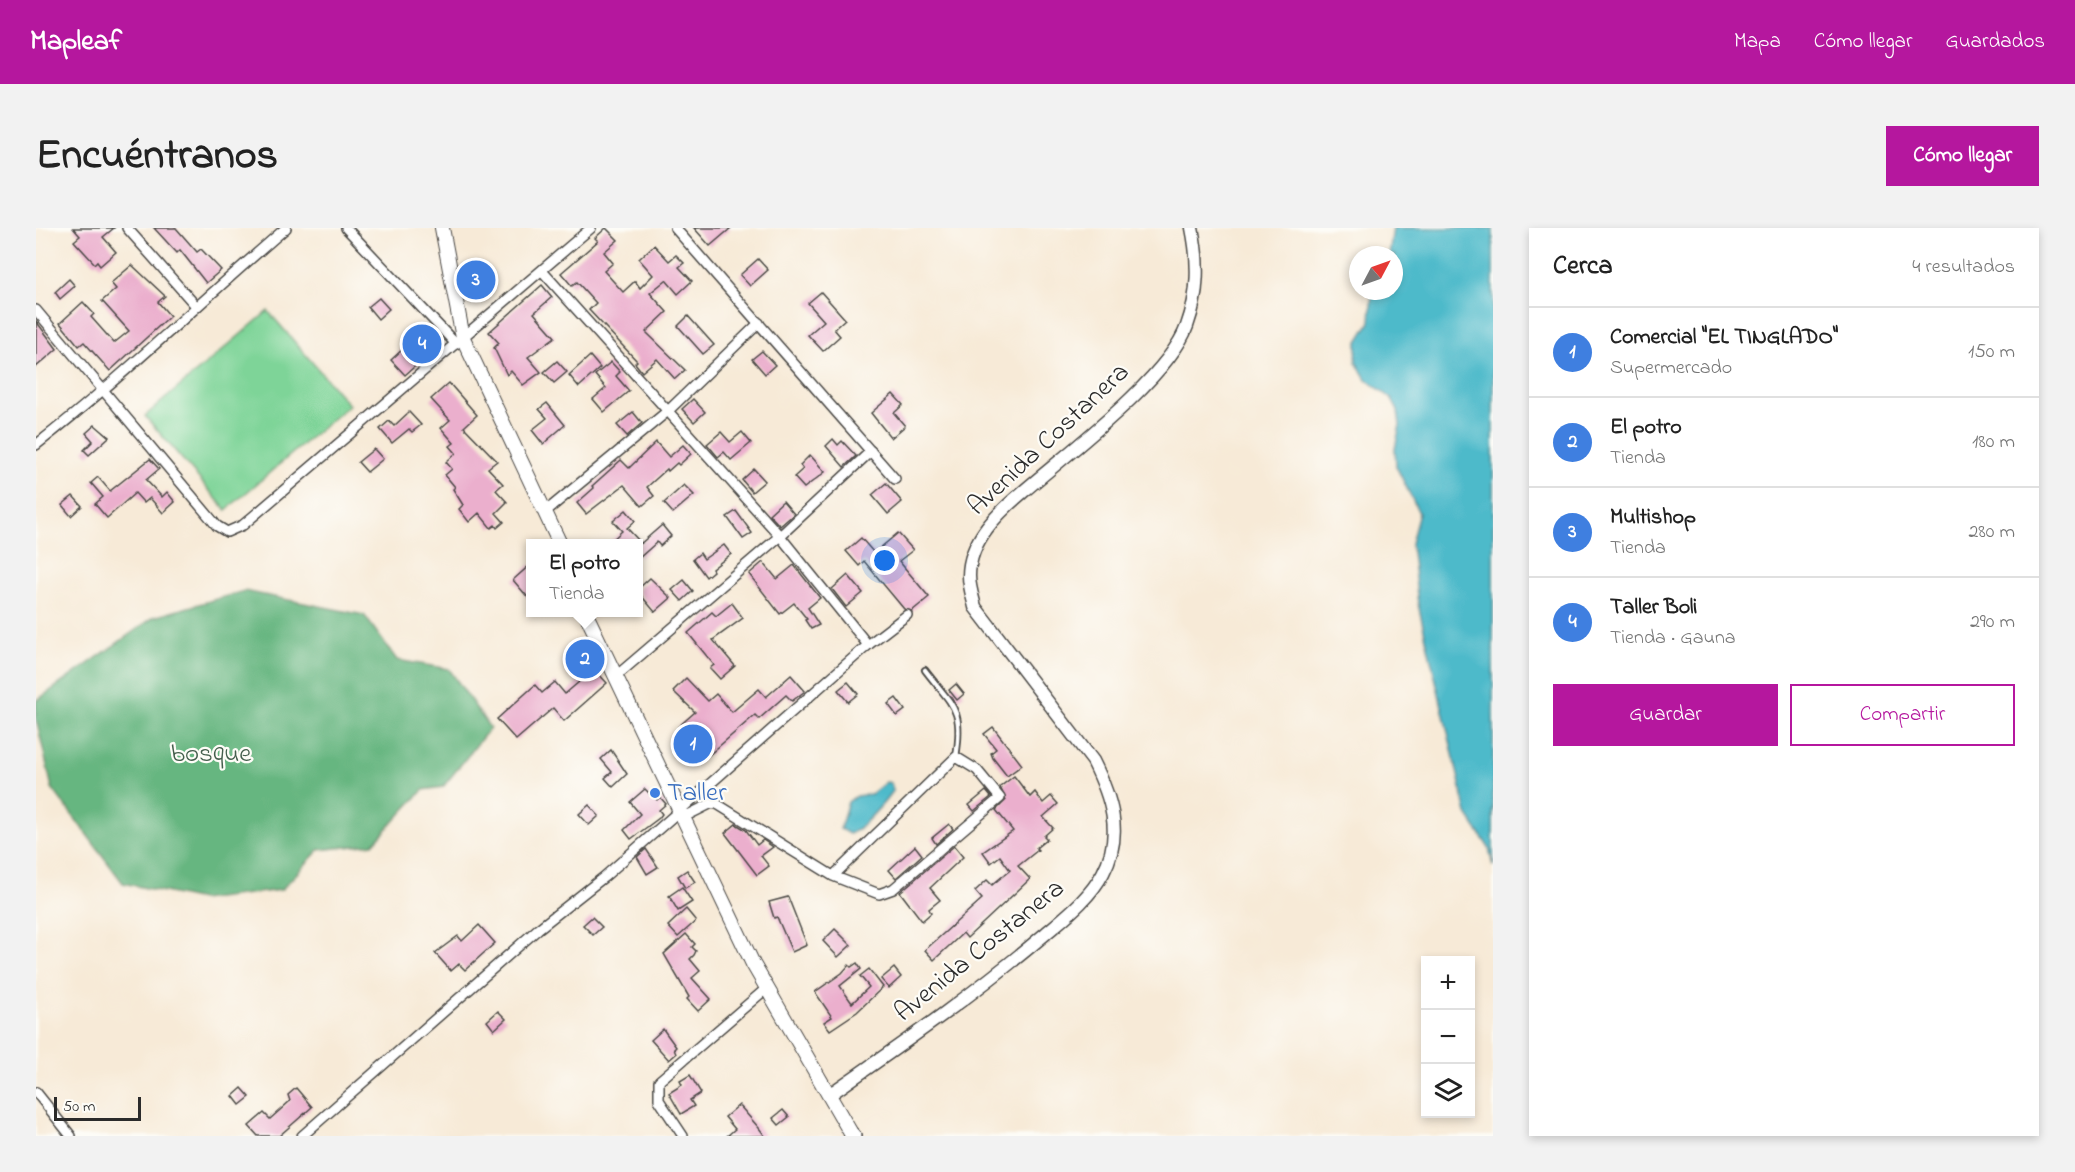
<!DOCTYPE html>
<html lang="es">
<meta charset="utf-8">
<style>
:root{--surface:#fff;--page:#f2f2f2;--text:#222;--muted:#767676;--line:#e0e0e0;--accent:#b5179e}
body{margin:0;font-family:"Indie Flower",sans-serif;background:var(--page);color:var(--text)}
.controls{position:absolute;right:18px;bottom:18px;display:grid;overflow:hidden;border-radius:0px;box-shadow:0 3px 9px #0003}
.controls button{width:54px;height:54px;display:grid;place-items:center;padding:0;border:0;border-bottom:2px solid var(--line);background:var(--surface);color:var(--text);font:30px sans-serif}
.compass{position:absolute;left:1313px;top:18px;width:54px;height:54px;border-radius:50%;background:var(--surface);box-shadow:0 3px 9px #0003;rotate:49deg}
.scale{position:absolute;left:18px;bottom:15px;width:87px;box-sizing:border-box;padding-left:6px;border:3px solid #2b2b2b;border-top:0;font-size:16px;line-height:21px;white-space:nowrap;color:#2b2b2b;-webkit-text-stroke:4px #fdfcf7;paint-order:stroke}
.you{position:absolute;left:849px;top:333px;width:21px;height:21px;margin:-15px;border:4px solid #fff;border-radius:50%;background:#1a73e8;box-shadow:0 0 0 9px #1a73e833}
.badge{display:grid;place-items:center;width:39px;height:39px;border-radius:50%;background:var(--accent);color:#fff;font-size:20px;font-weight:700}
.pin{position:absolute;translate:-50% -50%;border:3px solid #fff;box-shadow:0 2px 6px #0006}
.popup{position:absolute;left:490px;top:311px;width:117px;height:78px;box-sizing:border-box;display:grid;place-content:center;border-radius:0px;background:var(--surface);filter:drop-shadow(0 2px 4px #0005);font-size:20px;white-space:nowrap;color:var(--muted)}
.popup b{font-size:22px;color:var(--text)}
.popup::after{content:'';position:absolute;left:50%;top:100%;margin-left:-12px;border:12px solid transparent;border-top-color:var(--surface)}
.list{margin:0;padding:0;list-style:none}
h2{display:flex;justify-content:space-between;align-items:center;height:78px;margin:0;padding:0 24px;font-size:26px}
h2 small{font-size:20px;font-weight:400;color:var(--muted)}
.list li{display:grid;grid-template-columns:39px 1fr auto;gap:18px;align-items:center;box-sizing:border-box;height:90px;padding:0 24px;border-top:2px solid var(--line)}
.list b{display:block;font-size:22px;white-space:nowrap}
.list p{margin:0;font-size:20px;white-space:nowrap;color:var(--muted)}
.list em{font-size:20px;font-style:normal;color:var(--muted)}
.actions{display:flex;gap:12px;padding:18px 24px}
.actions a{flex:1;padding:14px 0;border:2px solid var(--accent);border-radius:0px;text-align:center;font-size:21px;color:var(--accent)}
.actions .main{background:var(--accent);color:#fff}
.icon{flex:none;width:33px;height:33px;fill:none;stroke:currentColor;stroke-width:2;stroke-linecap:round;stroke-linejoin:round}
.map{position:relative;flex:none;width:1457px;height:908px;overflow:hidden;border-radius:0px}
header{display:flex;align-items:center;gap:36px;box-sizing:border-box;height:84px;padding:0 30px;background:var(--accent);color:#fff}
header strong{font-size:28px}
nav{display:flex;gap:33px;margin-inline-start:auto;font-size:21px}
.intro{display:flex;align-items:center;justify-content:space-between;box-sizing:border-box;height:144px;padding:0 36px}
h1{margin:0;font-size:42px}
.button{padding:15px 27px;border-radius:0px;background:var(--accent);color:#fff;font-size:21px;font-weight:700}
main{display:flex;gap:36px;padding:0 36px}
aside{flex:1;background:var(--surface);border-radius:0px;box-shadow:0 3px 9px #0003}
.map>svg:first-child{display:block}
.green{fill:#7ed498;stroke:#548062;stroke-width:1.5}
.forest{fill:#66b680;stroke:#487056;stroke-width:1.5}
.water{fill:#4ebaca;stroke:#3c727a;stroke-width:1.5}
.building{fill:#ebafcd}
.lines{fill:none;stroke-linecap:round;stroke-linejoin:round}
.service-casing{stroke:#4a4845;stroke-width:8}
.minor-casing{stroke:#4a4845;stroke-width:12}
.tertiary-casing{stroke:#4a4845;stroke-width:15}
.secondary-casing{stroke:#4a4845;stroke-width:16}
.primary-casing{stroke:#4a4845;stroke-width:18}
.service{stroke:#fff;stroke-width:4.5}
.minor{stroke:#fff;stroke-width:9}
.tertiary{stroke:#fff;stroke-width:12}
.secondary{stroke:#fff;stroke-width:14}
.primary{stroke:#fff;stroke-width:15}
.shop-dot{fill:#3f7fe0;stroke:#fdfcf7;stroke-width:2}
.labels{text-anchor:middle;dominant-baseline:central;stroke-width:4.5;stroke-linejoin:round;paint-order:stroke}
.street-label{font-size:27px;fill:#2b2b2b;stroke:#fdfcf7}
.park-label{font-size:27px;fill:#445e4c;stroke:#fdfcf7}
.shop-label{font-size:27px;fill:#366cbe;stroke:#fdfcf7;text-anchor:start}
</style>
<header>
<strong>Mapleaf</strong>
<nav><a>Mapa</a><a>Cómo llegar</a><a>Guardados</a></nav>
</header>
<div class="intro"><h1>Encuéntranos</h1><a class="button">Cómo llegar</a></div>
<main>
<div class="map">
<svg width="1457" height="908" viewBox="0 0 1457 908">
<rect width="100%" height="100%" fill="#fdfcf7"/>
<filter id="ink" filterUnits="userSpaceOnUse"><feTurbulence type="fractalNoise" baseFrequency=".0167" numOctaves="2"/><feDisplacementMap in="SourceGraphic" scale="12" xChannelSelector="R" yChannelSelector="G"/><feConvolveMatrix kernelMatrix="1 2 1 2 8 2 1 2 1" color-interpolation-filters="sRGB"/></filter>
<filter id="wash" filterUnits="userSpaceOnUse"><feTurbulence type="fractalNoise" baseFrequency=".008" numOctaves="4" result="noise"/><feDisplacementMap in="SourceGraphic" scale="24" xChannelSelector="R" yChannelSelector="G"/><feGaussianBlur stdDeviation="1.35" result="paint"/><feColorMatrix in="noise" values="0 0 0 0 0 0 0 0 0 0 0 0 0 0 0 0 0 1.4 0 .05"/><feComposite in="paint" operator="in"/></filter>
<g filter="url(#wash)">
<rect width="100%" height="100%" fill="#f7ead7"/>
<polygon class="green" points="232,83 313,177 190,282 109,188"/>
<polygon class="forest" points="208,363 328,387 361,432 413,441 454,500 407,559 387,562 337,616 283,622 245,662 165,672 87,655 16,560 0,490 0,473 118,389"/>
<g class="water">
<polygon points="1357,0 1457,0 1457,638 1453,620 1431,586 1382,376 1375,315 1383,285 1360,238 1359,221 1364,197 1362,183 1355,170 1330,151 1320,134 1321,115 1334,94 1336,63 1358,63 1358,27 1353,27"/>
<path d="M850,554l5,1 2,8c-8,11 -32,39 -44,43l-9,-5 8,-27 8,-6 15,-2z"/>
</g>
<g id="blocks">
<g class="building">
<polygon points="37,0 78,0 67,9 80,24 64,38 61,34 59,36 38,13 44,8"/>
<polygon points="118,0 140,0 161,24 165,21 185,42 170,55 144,22 141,25"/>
<polygon points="570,0 582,12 568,24 577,35 568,43 587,64 599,53 604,60 617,47 603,31 618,17 633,33 640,27 648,35 643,39 656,53 642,66 630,52 614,65 631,84 610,104 649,142 639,151 621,131 606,144 599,135 601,133 553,82 560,75 541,54 536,58 525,45 562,13 559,10"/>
<polygon points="658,0 695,0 674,18"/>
<polygon points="722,31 732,42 714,58 704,47"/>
<polygon points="96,37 129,68 122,74 134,88 74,143 48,114 43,118 24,95 47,74 58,86 55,89 78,115 93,103 66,73 80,61 75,55"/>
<polygon points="33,51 39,58 24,71 19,64"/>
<polygon points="506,57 516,69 498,85 519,109 492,129 505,144 487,157 475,143 471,147 458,120 463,115 453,104"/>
<polygon points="785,64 809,91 798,101 804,108 787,123 772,107 788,93 772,75"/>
<polygon points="343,70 353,81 342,91 332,79"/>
<polygon points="652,88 678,117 667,126 642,98"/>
<polygon points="0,93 21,121 0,139"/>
<polygon points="381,108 395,124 369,147 355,132"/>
<polygon points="726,123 739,137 729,146 716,131"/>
<polygon points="554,128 564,140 543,159 533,147"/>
<polygon points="521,133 531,144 518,155 508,144"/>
<polygon points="575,134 584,144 580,148 593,163 568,184 557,171 570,160 559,147"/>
<polygon points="413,155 441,187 428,199 461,233 452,240 467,256 460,262 471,274 460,285 468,294 461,300 459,297 455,300 443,285 433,294 423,281 427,277 417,261 419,259 409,247 416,241 410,234 420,225 414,218 418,215 405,200 414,192 395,171"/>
<polygon points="857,166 867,177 858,185 869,198 855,210 835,185"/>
<polygon points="657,171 669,184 658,194 646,181"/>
<polygon points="511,175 529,197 507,216 496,202 511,190 503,181"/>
<polygon points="373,184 385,197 376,204 373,201 356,215 344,201 353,193 358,198"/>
<polygon points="597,184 606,195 591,208 581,197"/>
<polygon points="59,197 73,209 53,227 48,222 57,213 50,205"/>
<polygon points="685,204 694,214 706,204 715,215 695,232 688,224 682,229 671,216"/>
<polygon points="797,211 802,217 806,213 820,228 808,239 790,218"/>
<polygon points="620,214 633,229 647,217 655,226 643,237 641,235 632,243 631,241 611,259 618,268 606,278 588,257 550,286 541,275 558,260 556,258 585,232 593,240"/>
<polygon points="338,221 347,231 331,244 322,234"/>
<polygon points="774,227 789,244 768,260 758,249 767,241 764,237"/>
<polygon points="114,231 123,241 110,252 126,269 131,264 139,274 127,285 114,270 108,275 99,265 71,290 59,276 67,269 55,255 62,249 74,263"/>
<polygon points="718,241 729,253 716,264 706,252"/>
<polygon points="850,255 866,274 852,286 836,267"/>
<polygon points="648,257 658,267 637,285 628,275"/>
<polygon points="37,268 46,278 35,288 26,277"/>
<polygon points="747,273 758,286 744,298 733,286"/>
<polygon points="590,282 599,293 591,300 605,315 573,315 586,303 577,293"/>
<polygon points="700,283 716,305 707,311 691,289"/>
<polygon points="626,297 635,308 624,318 621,314 603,330 603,317"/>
<polygon points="862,305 877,322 863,333 893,369 876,383 868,381 828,333 823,338 810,323 825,310 838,325"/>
<polygon points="688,317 695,326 676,341 677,343 670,349 657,331 664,325 668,331"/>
<polygon points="727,334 741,351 758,337 784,370 772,380 783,397 775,401 769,392 771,391 758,375 744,386 713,346"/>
<polygon points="495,336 495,373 477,352"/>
<polygon points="812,347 827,365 810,379 796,361"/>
<polygon points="614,350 635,370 619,384 603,365 603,360"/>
<polygon points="648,352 657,363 646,373 636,362"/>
<polygon points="696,375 707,390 677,412 699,438 684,451 674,440 678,437 652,405 676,384 680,388"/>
<polygon points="558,441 571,455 528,493 517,480 480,512 461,491 499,457 506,465 519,454 529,466"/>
<polygon points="755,447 769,463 756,473 750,467 723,491 719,487 673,527 661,513 657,516 642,499 659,484 637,463 650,450 672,473 680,466 696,484 723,461 730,469"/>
<polygon points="812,454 822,466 812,474 802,462"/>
<polygon points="920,456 928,466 921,472 913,462"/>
<polygon points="860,470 869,482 861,488 852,476"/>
<polygon points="957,499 986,537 971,548 957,530 955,525 960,521 948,506"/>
<polygon points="575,522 591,546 577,559 569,550 576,544 565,531"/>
<polygon points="978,548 994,569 999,564 1007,575 1015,568 1022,576 1007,589 1017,600 1008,608 1011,611 1000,620 1002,622 982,638 994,651 931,710 927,705 898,732 889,722 946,671 939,663 951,652 956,657 974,642 964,628 955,635 947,624 977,603 960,582 970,572 964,559"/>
<polygon points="609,561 616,568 617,567 621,572 624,569 630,576 623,582 626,586 623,590 595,611 588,602 604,586 594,574"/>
<polygon points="950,563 955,569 938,583 933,577"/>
<polygon points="553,577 563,588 553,597 543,586"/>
<polygon points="700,596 710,602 721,617 727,612 737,619 725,628 733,638 721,647 689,605"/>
<polygon points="913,596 917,601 900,616 896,610"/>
<polygon points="879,618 886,627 860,650 853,642"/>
<polygon points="918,618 927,629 894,660 904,672 893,681 895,685 886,693 864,664"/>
<polygon points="610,621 622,639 611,646 601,629"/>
<polygon points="651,642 659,654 649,660 642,648"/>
<polygon points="646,659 656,674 642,683 633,668"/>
<polygon points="752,669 771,717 756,724 741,689 738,690 733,674"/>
<polygon points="650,681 660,693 642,709 632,698"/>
<polygon points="556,689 566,699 557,707 547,697"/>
<polygon points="443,697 459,715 429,742 423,736 415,743 399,725 422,708 426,713"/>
<polygon points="799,701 815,717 802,729 787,713"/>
<polygon points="650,706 659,716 656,719 660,723 658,727 654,731 664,743 656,750 675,771 662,783 651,771 653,769 628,726"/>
<polygon points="821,735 825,741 804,758 816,775 833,759 824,748 833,741 847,759 821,784 794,802 788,794 796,789 779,764 806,745 813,737 815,739"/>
<polygon points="858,740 865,749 853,760 845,751"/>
<polygon points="462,783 470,791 458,802 451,793"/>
<polygon points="627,801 640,819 638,821 640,826 633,832 615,812"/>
<polygon points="654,847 665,865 654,872 658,878 645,886 633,865 646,857 644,853"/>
<polygon points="206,860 214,869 204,877 197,868"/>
<polygon points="260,860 276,879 243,908 222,908 213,898 228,885 234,891 254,873 252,867"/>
<polygon points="703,877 723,900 729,908 691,908 699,901 689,889"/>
<polygon points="747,882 753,889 743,897 737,890"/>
</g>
</g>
</g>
<g filter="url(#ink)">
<use href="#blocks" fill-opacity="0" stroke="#4a4845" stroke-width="1.5"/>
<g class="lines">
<g class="service-casing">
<path id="service" d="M889,442c28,37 39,38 31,87"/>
</g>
<g class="minor-casing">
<g id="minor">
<polyline points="91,0 160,78"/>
<polyline points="310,0 420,116"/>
<polyline points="639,0 859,251"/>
<polyline points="507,44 744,308 832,417"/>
<polyline points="0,82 181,298 191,304 207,297 555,0"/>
<path d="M0,217c87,-68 166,-145 250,-217"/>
<polyline points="509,284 633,182 723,95"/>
<polyline points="586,443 744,308 835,223"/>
<polyline points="654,586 676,575 681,576 797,648 843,666 857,661 964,570 941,542 920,529 797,648"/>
<polyline points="0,864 35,908"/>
<polyline points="266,908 502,701 568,649 832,417 871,387"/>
<polyline points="647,908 623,872 623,853 732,759"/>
</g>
</g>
<g class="tertiary-casing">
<path id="tertiary" d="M793,867c73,-51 147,-102 215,-160 21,-18 46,-37 59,-62 21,-39 8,-76 -10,-112l-118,-154c-2,-9 -6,-21 -6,-31 0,-36 30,-64 55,-85 43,-37 145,-114 163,-165 12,-33 12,-64 5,-98"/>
</g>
<g class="secondary-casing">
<g id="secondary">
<polyline points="406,0 427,110 524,316"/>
<polyline points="549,384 717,736 816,907"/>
</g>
</g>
<g class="primary-casing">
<polyline id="primary" points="816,907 817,908"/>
</g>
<use href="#service" class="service"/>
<use href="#minor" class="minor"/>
<use href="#tertiary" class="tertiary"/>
<use href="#secondary" class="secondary"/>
<use href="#primary" class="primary"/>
</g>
</g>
<circle class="shop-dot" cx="619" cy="565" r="6"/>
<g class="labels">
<g class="street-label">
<text transform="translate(1013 212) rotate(-43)">Avenida Costanera</text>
<text transform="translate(944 723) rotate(-39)">Avenida Costanera</text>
</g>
<g class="park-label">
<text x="175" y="526">bosque</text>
</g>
<g class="shop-label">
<text x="631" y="565">Taller</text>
</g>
</g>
</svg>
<div class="controls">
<button>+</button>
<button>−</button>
<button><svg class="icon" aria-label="layers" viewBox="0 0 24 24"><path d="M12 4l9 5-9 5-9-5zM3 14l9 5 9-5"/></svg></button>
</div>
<svg class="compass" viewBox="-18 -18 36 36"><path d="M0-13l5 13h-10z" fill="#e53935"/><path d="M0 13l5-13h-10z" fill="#767676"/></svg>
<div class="scale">50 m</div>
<div class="you"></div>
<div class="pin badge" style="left:657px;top:516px;background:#3f7fe0">1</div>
<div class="pin badge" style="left:549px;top:431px;background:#3f7fe0">2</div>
<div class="popup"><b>El potro</b>Tienda</div>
<div class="pin badge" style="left:440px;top:52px;background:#3f7fe0">3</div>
<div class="pin badge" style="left:386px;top:116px;background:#3f7fe0">4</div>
</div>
<aside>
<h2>Cerca<small>4 resultados</small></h2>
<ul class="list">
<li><span class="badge" style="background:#3f7fe0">1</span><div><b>Comercial &quot;EL TINGLADO&quot;</b><p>Supermercado</p></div><em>150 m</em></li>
<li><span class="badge" style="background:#3f7fe0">2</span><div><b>El potro</b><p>Tienda</p></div><em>180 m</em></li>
<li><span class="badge" style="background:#3f7fe0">3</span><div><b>Multishop</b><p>Tienda</p></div><em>280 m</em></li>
<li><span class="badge" style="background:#3f7fe0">4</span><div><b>Taller Boli</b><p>Tienda · Gauna</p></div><em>290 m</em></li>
</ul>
<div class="actions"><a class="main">Guardar</a><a>Compartir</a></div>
</aside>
</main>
